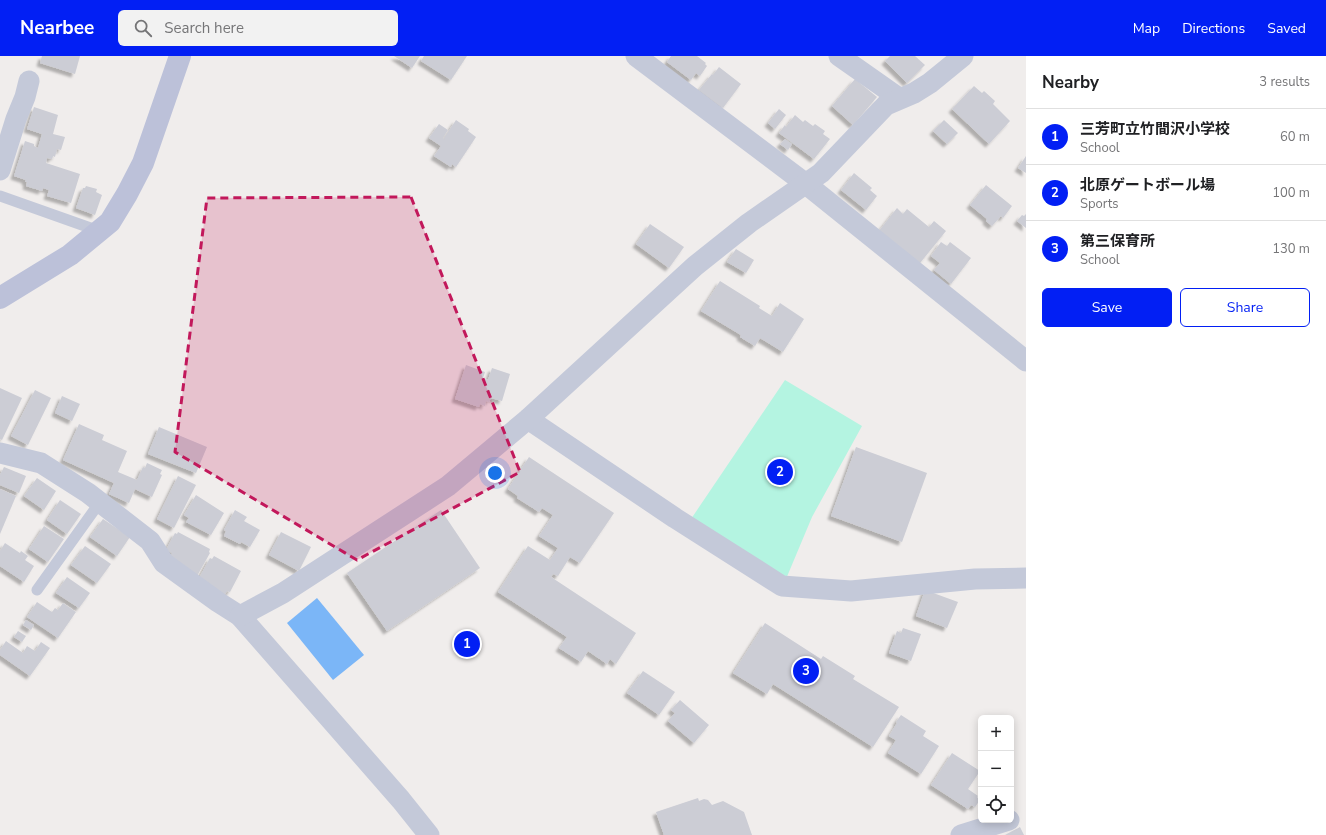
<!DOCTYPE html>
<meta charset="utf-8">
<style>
:root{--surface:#fff;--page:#f2f2f2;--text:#202124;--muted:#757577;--line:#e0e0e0;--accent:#021ff4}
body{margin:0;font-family:"Nunito Sans","Noto Sans JP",sans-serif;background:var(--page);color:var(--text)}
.controls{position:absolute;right:12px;bottom:12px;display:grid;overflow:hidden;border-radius:6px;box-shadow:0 2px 10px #0003}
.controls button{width:36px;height:36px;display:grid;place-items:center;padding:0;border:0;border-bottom:1px solid var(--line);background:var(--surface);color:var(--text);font:20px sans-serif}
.you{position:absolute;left:495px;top:417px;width:14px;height:14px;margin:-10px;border:3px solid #fff;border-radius:50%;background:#1a73e8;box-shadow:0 0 0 6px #1a73e833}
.badge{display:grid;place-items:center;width:26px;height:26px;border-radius:50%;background:var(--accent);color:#fff;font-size:13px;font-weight:700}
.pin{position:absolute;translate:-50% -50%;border:2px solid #fff;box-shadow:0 1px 4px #0006}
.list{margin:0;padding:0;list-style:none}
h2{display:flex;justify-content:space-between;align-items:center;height:52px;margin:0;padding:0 16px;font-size:17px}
h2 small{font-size:13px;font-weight:400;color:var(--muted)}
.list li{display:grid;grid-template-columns:26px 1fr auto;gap:12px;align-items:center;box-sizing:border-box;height:56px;padding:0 16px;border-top:1px solid var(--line)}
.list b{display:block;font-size:15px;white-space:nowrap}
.list p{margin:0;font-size:13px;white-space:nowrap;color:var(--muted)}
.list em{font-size:13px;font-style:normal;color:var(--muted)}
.actions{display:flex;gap:8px;padding:12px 16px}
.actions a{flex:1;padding:9px 0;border:1px solid var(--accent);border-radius:6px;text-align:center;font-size:14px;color:var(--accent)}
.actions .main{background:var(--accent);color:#fff}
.icon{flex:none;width:22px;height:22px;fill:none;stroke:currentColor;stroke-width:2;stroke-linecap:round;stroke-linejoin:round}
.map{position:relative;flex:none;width:1026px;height:779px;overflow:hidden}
header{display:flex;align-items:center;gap:24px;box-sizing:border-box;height:56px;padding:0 20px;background:var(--accent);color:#fff}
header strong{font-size:19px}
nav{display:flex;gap:22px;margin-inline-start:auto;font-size:14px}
.search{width:280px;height:36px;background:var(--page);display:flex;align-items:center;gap:10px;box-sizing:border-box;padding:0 14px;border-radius:6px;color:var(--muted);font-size:15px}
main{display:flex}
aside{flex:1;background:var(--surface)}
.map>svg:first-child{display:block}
.green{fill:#b4f4e1}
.water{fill:#7bb6f7}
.building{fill:#cccdd5;filter:url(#shadow)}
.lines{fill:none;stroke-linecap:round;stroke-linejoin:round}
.lane{stroke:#c4c9d9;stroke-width:11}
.street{stroke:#c4c9d9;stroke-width:21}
.secondary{stroke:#bcc1d9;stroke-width:22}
.marked{fill:#c2185b;fill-opacity:0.2;stroke:#c2185b;stroke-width:3;stroke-dasharray:8 5;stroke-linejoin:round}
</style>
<header>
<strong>Nearbee</strong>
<div class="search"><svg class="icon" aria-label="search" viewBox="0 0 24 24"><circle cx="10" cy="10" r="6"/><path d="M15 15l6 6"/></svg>Search here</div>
<nav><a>Map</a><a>Directions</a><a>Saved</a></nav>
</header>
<main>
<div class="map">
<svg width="1026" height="779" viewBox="0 0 1026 779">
<defs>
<filter id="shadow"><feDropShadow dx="-3.5" dy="3.5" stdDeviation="1" flood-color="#0004"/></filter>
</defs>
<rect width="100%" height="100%" fill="#f0edec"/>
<polygon class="green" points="785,324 862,370 812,461 786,523 691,463"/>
<polygon class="water" points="317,542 364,599 333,624 287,567"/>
<g class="building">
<polygon points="42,0 80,0 75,18 40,7"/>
<polygon points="394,0 420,0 412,12"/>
<polygon points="424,0 467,0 451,24 421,5"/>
<polygon points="671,0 697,0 706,7 705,8 707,10 700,20 696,17 691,24 667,6"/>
<polygon points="890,0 915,0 925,9 907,27 885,5"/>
<polygon points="719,11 741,28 723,52 699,34 712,18 713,19"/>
<polygon points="855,23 877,41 853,69 832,50"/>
<polygon points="974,30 982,37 984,35 995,45 993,48 1010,65 989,88 952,53"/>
<polygon points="34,51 58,59 53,78 65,81 61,94 57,93 55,101 53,100 52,103 47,102 46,107 80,118 71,147 47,140 49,134 43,132 42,135 26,130 27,126 25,126 26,124 14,120 25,85 34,88 34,90 38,92 42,78 27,73"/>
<polygon points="779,53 786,59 775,73 768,67"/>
<polygon points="795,59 803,66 805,64 813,70 815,68 825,75 823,78 830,83 814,103 779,77 785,69 786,71"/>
<polygon points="456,64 469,73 468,75 476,81 456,111 452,108 451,111 434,100 441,90 429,82 439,68 448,74 443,82 445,84 444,82"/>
<polygon points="944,64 958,77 947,88 933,75"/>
<polygon points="785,83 792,88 788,94 780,88"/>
<polygon points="1026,100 1026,117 1018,112"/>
<polygon points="854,117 872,132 870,134 877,140 866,154 841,134"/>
<polygon points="986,129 1012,150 1003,162 1001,160 992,170 986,165 987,163 970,149"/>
<polygon points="86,130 97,133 96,136 102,139 95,159 76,152 83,132 85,132"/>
<polygon points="897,152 903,158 907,153 929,171 934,165 946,175 920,207 879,175"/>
<polygon points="1026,158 1026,172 1017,165 1022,159 1024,160"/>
<polygon points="650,168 684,191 669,212 636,188"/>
<polygon points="941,186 947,190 950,186 971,202 951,228 934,214 940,207 931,200"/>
<polygon points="736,193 754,204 746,217 727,206"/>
<polygon points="720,225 760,250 759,252 772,260 780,247 804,263 783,296 760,282 755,290 740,281 741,279 701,255"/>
<polygon points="466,309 485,316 483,322 488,324 492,312 510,318 502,345 491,342 489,346 486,345 485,350 480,348 479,351 455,343"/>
<polygon points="0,332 22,342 2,384 0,383"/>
<polygon points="35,334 51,342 28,389 11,380"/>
<polygon points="62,340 80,348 72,365 55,357"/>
<polygon points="79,368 104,379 102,384 127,395 118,416 137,424 143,411 145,412 147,407 162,414 160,418 162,419 152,441 135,433 129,447 109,438 114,427 63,404"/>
<polygon points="159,371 207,391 196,417 148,398"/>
<polygon points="856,391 927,417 902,486 831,460"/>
<polygon points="529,401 614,457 580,507 570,501 558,520 553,518 551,521 636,577 616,608 610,603 607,608 588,595 581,606 559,592 567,581 498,536 528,490 550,504 558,492 539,480 553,459 542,452 539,456 517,442 518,440 508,433"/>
<polygon points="4,411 26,420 19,437 0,429 0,419"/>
<polygon points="178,420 196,429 174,472 157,463"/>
<polygon points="37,422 56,435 44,454 24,440"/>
<polygon points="0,433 16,440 0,478"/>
<polygon points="196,439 224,457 211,479 186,466 189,462 184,459"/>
<polygon points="60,444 81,458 67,478 47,464"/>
<polygon points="235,454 247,461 244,465 260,474 250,491 241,486 240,488 224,480 226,475 224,474"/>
<polygon points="441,454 480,512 387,575 347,517"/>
<polygon points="103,463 130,481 117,500 90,481"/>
<polygon points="44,470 64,483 48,506 29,493"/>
<polygon points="178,476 210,493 209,496 210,497 197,520 170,502 172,497 166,494 175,477 177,478"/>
<polygon points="281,476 311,491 299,515 269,499"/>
<polygon points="5,487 20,497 21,495 28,500 25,504 34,510 24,526 0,510 0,495"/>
<polygon points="85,490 111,508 97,527 71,509"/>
<polygon points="214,500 241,515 230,536 227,535 225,538 198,524 210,502 212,503"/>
<polygon points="67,521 90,537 79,552 56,537"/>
<polygon points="925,534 958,546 947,572 916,560"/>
<polygon points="37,546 52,556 55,552 58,554 63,547 76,556 58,582 27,561"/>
<polygon points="26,564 34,569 31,574 23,569"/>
<polygon points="765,567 821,603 823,600 855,620 853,623 899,651 873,691 773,628 767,638 733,617"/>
<polygon points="903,572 921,578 911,605 889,597 897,575 901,577"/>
<polygon points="18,575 26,580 22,586 14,581"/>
<polygon points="6,585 23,597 27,590 35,595 41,586 50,592 30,620 0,599 0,594"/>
<polygon points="643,615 675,636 659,659 627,637"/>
<polygon points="680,644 709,669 694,687 668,665 675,657 671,654"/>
<polygon points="901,659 926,675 923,680 939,690 921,718 888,697 896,684 889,680 897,667 896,666"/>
<polygon points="952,697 980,715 968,733 978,740 977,741 980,744 975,751 971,749 968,753 931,729"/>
<polygon points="698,742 699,745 704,743 708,744 712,749 723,745 744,756 752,779 664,779 656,756"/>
<polygon points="1020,771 1024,779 1005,779"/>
</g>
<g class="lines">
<g class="lane">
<polyline points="0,140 99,175"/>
<polyline points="37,534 100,446"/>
</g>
<g class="street">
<polyline points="636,0 806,128 1026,305"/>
<polyline points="839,0 899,42"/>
<polyline points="0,114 16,63 25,41 29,25"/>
<polyline points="528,363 675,462 782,530 851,535 975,523 1026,522"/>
<polyline points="0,397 41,407 88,437 150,485 164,507 218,546 240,560 401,744 429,779"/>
<polyline points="240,560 283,537 448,430 528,363 695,210 749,167 821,117 886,49 914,37 930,27 963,0"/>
<polyline points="961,779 1009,764"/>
</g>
<polyline class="secondary" points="0,242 70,199 110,166 127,138 143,107 180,0"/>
</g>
<path class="marked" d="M411,141l109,275 -163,88 -182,-108 32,-254z"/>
</svg>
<div class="controls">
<button>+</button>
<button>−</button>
<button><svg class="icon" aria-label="locate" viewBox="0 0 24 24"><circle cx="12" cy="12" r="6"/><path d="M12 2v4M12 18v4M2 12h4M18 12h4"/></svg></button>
</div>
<div class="you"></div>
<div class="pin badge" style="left:467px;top:588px">1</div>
<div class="pin badge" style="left:780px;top:416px">2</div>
<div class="pin badge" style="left:806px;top:615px">3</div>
</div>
<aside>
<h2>Nearby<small>3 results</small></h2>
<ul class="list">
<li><span class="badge">1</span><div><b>三芳町立竹間沢小学校</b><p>School</p></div><em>60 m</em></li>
<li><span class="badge">2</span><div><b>北原ゲートボール場</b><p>Sports</p></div><em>100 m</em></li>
<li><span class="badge">3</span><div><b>第三保育所</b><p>School</p></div><em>130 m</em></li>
</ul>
<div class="actions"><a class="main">Save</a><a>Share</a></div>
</aside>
</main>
